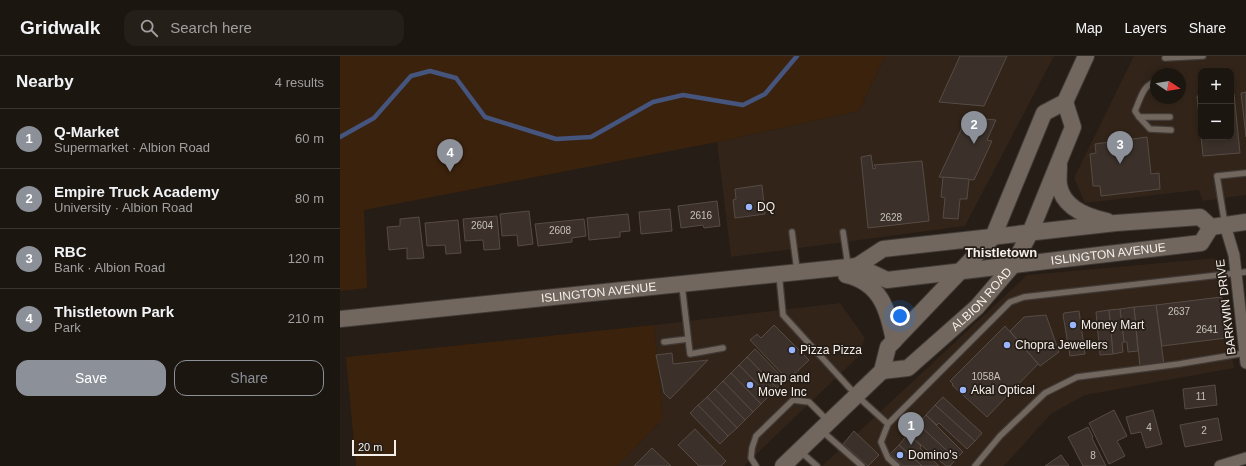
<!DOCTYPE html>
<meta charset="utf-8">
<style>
:root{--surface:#1c1610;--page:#251f19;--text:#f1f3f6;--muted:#a09f9f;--line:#3a3530;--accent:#8c9099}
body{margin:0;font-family:Arial,sans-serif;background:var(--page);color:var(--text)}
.controls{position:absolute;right:12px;top:12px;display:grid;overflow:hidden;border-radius:8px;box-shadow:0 2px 6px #0003}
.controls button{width:36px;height:36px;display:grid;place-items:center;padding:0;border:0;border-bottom:1px solid var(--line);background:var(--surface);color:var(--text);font:20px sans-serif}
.compass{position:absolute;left:810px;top:12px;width:36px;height:36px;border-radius:50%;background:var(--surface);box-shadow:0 2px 6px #0003;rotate:102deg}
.scale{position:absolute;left:12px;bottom:10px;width:44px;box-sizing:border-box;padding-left:4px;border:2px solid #f5efeb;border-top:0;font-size:11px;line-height:14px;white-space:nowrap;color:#f5efeb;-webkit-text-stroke:3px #251d16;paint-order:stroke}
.you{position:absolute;left:560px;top:260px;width:14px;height:14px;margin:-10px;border:3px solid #fff;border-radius:50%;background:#1a73e8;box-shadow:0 0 0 6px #1a73e833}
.badge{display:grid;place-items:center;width:26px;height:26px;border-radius:50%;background:var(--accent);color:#fff;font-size:13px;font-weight:700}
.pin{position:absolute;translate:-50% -33px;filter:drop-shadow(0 1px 2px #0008)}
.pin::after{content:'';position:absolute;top:21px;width:14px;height:12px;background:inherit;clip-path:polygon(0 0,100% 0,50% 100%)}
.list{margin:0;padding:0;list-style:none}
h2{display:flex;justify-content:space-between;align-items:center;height:52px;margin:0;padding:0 16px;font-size:17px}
h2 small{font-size:13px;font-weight:400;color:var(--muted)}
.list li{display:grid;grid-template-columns:26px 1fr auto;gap:12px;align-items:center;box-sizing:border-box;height:60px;padding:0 16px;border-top:1px solid var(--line)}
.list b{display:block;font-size:15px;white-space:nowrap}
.list p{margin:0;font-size:13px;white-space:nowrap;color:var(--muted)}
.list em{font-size:13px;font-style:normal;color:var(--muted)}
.actions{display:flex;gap:8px;padding:12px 16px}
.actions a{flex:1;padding:9px 0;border:1px solid var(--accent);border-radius:12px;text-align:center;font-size:14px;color:var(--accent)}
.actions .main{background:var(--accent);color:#fff}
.icon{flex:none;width:22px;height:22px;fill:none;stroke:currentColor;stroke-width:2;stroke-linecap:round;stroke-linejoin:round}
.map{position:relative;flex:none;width:906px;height:410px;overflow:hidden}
header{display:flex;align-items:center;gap:24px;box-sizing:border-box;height:56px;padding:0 20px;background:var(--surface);border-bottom:1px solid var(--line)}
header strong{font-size:19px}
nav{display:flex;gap:22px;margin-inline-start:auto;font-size:14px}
.search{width:280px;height:36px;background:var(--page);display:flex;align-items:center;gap:10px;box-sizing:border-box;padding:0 14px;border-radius:12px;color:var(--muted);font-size:15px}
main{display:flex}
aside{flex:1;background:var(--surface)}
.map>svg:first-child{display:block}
.built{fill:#322419;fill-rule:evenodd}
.green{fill:#3b220d}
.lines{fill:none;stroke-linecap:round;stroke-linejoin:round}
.stream{stroke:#45557e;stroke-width:4.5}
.building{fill:#3b312a;stroke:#564c45}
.service-casing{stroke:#413a36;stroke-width:8}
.minor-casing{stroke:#413a36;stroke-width:13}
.secondary-casing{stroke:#413a36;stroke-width:18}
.service{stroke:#71675f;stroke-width:5.5}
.minor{stroke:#71675f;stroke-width:11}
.secondary{stroke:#71675f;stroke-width:16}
.poi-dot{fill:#99b5fd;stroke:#251d16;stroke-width:1.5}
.labels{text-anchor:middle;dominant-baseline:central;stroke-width:3.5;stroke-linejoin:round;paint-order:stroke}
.number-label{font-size:10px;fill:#c6c0bb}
.poi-label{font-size:12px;fill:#f5efeb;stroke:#251d16;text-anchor:start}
.street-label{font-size:12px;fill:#f5efeb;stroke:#251d16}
.neighbourhood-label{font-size:13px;font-weight:bold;fill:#f5efeb;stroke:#251d16}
</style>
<header>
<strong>Gridwalk</strong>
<div class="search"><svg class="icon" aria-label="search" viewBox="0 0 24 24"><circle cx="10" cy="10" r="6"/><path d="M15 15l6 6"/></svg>Search here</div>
<nav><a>Map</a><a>Layers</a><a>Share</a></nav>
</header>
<main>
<aside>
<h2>Nearby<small>4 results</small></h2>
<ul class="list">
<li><span class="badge">1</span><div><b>Q-Market</b><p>Supermarket · Albion Road</p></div><em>60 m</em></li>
<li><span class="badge">2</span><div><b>Empire Truck Academy</b><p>University · Albion Road</p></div><em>80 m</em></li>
<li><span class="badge">3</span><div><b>RBC</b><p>Bank · Albion Road</p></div><em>120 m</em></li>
<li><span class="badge">4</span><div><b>Thistletown Park</b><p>Park</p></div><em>210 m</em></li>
</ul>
<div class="actions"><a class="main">Save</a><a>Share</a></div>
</aside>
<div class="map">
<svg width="906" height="410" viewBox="0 0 906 410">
<rect width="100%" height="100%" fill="#251d16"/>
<g class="built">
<polygon points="545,0 714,0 625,170 391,201 377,86 519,55"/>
<path d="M794,0h112v139l-43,6 -4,-11 -114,13 -11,-25zM861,15h30v66h-30zM816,18h24v24h-24z"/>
<polygon points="877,202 894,312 745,339 711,358 664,410 482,410 687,219"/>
<polygon points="500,247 525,282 519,300 404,410 277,410 323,363 314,269"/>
</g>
<g class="green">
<polygon points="0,0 545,0 519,55 377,86 24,154 27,232 0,235"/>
<polygon points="314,269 323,363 277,410 16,410 6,301"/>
</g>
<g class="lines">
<polyline class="stream" points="0,81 34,62 71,20 90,15 116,22 145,61 216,83 251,81 313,46 343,39 403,49 425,38 457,0"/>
</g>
<g class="building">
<polygon points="620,0 667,0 644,50 599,46"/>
<polygon points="906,36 906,81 901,37"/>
<polygon points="891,38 894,38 900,97 863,100 857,40 861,40 861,81 891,81"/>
<polygon points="627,61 656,64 647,84 652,85 634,124 599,121"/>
<polygon points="807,81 811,118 819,117 820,133 761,140 760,130 753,130 750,98 756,97 755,88"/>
<polygon points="531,99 533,113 536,112 534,109 582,105 589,165 528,172 521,101"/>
<polygon points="603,121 629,123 627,143 620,143 618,163 603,162 605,142 601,141"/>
<polygon points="422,129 425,158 395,162 393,144 396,143 395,133"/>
<polygon points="377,145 380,170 364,172 363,169 341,172 338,150"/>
<polygon points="330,153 332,175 301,178 299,156"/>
<polygon points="189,155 193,188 178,190 177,179 162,180 160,158"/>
<polygon points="288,158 290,175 280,176 280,181 249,184 247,162"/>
<polygon points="157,160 160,193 144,194 143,184 125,185 123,163"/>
<polygon points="79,161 84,202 67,203 67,192 49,194 47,171 60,170 60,163"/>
<polygon points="244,163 246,180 232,182 232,186 198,190 195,168"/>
<polygon points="118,164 121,197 106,198 105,189 87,190 85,167"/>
<polygon points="881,241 886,282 822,290 816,249"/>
<polygon points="816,249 824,309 800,311 794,251"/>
<polygon points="794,251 798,295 788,296 787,286 784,286 780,253"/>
<polygon points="780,253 784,286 782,287 783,296 773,298 769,254"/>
<polygon points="769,254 773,298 760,299 756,256"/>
<polygon points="739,255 745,298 730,300 723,259 724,257"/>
<polygon points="706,259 719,296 700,310 670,275 684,261"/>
<polygon points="434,269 469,304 448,324 410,284 417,278 421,282"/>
<polygon points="665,270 698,308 647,361 612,329 613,328 610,325"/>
<polygon points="415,293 445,324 437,332 407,301"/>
<polygon points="332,297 333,308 368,304 330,343 324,337 316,299"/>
<polygon points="407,301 437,332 429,340 399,309"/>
<polygon points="399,309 429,340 421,348 391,317"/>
<polygon points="391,317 421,348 413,356 383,325"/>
<polygon points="383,325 413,356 405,364 375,333"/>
<polygon points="875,329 877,349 845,353 843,333"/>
<polygon points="375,333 405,364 397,372 367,341"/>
<polygon points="367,341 397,372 388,380 358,349"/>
<polygon points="603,341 642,377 635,385 595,349"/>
<polygon points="358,349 388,380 380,388 350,357"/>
<polygon points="595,349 635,385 627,393 599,367 597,369 586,359"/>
<polygon points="774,354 787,380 777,385 785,400 769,408 749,367"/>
<polygon points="813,354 822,388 806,392 801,376 791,378 786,361"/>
<polygon points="586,359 623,396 616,403 578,368"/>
<polygon points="878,362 882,384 845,391 840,369"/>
<polygon points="578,368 616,403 610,410 606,410 568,378"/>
<polygon points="748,371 753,381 752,382 766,410 743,410 728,381"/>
<polygon points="355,373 386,405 381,410 359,410 338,389"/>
<polygon points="514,375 539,399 528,410 503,388"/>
<polygon points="568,378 581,390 580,392 599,410 582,410 559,389"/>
<polygon points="559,389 582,410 563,410 550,398"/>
<polygon points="312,392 331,410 294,410"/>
<polygon points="721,399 729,410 705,410"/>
</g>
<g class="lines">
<g class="service-casing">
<g id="service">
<polyline points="826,0 825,2 863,0"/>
<path d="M816,26c-13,2 -16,18 -21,29l4,6h31"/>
<polyline points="799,61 810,73 831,74"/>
<polyline points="885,169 877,120 906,117"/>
<polyline points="452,176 457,214"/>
<polyline points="503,176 508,210"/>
<polyline points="439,218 443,259 516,339 548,368 670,246 684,241 906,216"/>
<polyline points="342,230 350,298 383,292"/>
<polyline points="324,286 348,283"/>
<polyline points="548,368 541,386 548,402 557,410"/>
<polyline points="482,375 522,410"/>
<polyline points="461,396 477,410"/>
<polyline points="416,410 411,402 412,392 416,380 453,344 469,346 489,366"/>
<polyline points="635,410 660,380 705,337 737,321 839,308 905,297"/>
</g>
</g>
<g class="minor-casing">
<g id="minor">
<polyline points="885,169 894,199 906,307"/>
<polyline points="880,410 906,402"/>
</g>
</g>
<g class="secondary-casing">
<g id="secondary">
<path d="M719,110c0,6 -1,13 0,19 4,23 29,32 48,36"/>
<path id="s1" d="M517,210l30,14 314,-37 10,-16"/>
<path d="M506,219c35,8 42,35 48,66"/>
<path id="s2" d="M0,263l517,-53 26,-17 233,-26 84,-6 11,10 35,-5"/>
<path id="s3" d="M542,315l26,-3 69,-61 36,-42 17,-32 43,-106 -8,-25"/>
<polyline points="443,410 542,315 548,291 653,181 704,57 725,46 746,0"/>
</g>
</g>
<use href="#service" class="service"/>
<use href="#minor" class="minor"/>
<use href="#secondary" class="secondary"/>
</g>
<g class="poi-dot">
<circle cx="409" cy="151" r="4"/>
<circle cx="733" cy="269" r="4"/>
<circle cx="667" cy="289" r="4"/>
<circle cx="452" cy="294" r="4"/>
<circle cx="410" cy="329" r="4"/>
<circle cx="623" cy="334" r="4"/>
<circle cx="560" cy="399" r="4"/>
</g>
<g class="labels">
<g class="number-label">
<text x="361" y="159">2616</text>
<text x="551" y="161">2628</text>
<text x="142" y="169">2604</text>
<text x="220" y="174">2608</text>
<text x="839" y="255">2637</text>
<text x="867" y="273">2641</text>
<text x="646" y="320">1058A</text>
<text x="861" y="340">11</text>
<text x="809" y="371">4</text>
<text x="864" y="374">2</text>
<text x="753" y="399">8</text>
</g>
<g class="poi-label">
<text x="417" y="151">DQ</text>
<text x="741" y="269">Money Mart</text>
<text x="675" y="289">Chopra Jewellers</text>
<text x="460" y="294">Pizza Pizza</text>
<text x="418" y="322">Wrap and<tspan x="418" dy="14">Move Inc</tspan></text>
<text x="631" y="334">Akal Optical</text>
<text x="568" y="399">Domino's</text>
</g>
<g class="street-label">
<text stroke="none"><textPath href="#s1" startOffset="256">ISLINGTON AVENUE</textPath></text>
<text stroke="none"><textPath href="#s2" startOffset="260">ISLINGTON AVENUE</textPath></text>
<text stroke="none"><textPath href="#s3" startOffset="127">ALBION ROAD</textPath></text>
<text transform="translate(886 251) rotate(-97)">BARKWIN DRIVE</text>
</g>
<g class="neighbourhood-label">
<text x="661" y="196">Thistletown</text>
</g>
</g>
</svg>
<div class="controls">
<button>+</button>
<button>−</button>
</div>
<svg class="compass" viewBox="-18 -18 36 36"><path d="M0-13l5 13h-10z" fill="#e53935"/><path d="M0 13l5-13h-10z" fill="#a09f9f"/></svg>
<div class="scale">20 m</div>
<div class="you"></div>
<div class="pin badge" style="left:571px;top:389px">1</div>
<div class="pin badge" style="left:634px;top:88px">2</div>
<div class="pin badge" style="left:780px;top:108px">3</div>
<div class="pin badge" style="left:110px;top:116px">4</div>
</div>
</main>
